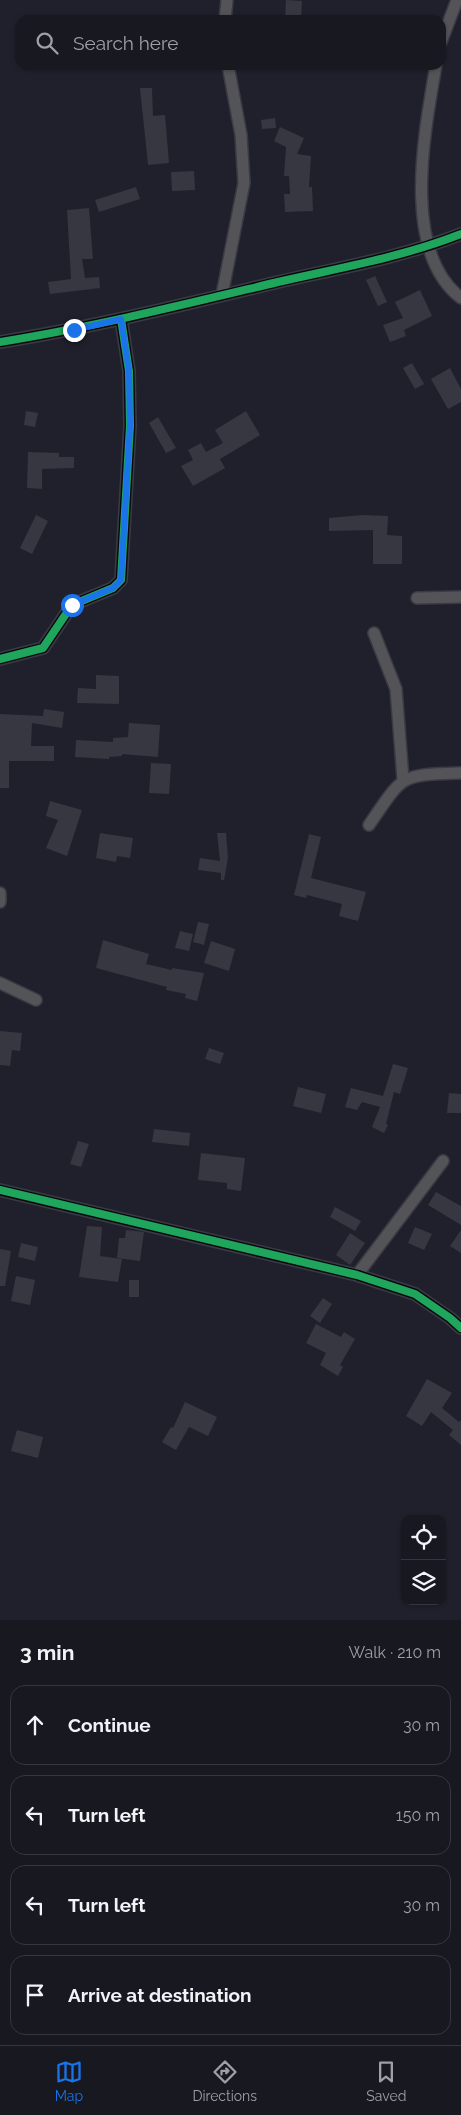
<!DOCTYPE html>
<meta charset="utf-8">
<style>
:root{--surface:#171820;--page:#202129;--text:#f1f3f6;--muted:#9ea0a5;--line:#36373e;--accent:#1a73e8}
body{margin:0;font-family:Raleway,sans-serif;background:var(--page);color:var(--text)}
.controls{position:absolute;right:15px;bottom:15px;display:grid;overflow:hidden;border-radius:10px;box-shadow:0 1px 4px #0004}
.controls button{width:45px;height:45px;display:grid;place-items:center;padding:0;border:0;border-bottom:1px solid var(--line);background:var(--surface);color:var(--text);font:25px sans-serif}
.stop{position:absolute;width:15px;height:15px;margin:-11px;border:4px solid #1a73e8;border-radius:50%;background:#fff}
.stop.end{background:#1a73e8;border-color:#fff;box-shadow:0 1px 5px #0008}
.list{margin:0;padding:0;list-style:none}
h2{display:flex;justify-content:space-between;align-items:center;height:65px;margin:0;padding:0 20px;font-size:21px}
h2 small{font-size:16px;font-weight:400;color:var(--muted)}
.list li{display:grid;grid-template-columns:32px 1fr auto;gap:15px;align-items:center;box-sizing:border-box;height:80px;margin:0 10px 10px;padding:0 10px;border:1px solid var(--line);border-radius:15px}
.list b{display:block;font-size:19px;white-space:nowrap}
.list em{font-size:16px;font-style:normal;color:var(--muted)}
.icon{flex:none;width:28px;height:28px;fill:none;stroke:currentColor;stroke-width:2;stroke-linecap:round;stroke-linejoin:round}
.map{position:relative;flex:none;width:461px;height:1620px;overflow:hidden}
.search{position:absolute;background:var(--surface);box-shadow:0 1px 4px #0004;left:15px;right:15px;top:15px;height:55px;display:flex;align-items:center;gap:12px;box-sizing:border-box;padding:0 18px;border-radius:15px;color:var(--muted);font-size:19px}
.sheet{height:425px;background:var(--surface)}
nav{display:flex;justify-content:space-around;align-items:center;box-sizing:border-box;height:70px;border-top:1px solid var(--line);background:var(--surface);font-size:14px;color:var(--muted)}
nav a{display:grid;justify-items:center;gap:2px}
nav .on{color:var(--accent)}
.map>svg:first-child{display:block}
.building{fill:#363740}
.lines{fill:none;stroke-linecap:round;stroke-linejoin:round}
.minor-casing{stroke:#393a43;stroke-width:14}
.minor{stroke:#535358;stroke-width:11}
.cycleway-casing{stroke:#070810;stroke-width:11}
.cycleway{stroke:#20a55d;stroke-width:8}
.route{stroke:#1a73e8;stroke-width:6}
</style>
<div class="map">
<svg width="461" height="1620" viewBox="0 0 461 1620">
<rect width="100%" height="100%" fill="#1f202b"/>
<g class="building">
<polygon points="286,0 302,1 301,20 285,20"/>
<polygon points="140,88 152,88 153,116 165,115 169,163 148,165"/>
<polygon points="275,118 276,128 262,129 261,120"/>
<polygon points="280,127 304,138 297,154 311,156 309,187 312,187 313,211 285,212 284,194 290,194 289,176 284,176 286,147 274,141"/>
<polygon points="194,171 195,190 172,191 171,172"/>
<polygon points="136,187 140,199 99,212 95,200"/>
<polygon points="89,208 93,259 82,259 85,278 99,277 100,288 50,294 48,282 71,279 67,210"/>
<polygon points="375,276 387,302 378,306 366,280"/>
<polygon points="420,290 432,316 404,330 406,336 390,342 383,325 403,318 395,302"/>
<polygon points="412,363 424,384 415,389 403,368"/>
<polygon points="450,368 461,389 461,402 448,409 431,379"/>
<polygon points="26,411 38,413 35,427 24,425"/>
<polygon points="246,411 260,435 220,459 225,468 193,486 181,466 193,460 188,450 201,443 206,452 223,443 215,430"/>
<polygon points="158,417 176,448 166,453 149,423"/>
<polygon points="28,452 59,453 59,457 74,457 74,468 42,469 42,489 27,488"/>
<polygon points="36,515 48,521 32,554 20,548"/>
<polygon points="362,515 388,516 387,535 402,536 402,564 373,564 373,530 329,531 329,518"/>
<polygon points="96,675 119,676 119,704 77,703 78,688 96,689"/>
<polygon points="44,709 64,712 62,728 32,723 31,746 54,746 54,761 9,761 9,788 0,788 0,714 43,716"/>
<polygon points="129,723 160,725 158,757 122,754 122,756 109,757 109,759 75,757 76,740 113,742 113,738 128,737"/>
<polygon points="151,763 171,764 169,794 149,793"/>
<polygon points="50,801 82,810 67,856 46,848 58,820 46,816"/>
<polygon points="100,833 133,838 130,858 117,856 116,862 96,858"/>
<polygon points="217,833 226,833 228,858 224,880 221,880 221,873 198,870 200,858 220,861"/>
<polygon points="309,834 321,837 311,878 366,892 358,921 339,916 342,904 307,895 306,898 294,895"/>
<polygon points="198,922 209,924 204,945 193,942"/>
<polygon points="180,931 193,934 189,951 175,948"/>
<polygon points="103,940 149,954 146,964 172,970 172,968 204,973 197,1001 185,998 186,994 166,990 167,987 96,968"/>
<polygon points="211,941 235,949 229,971 204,963"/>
<polygon points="0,1031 22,1033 20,1051 12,1050 10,1066 0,1065"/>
<polygon points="209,1048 224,1053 220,1064 205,1059"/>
<polygon points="393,1064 408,1068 400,1094 394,1092 386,1124 388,1125 384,1133 372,1127 380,1107 362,1102 357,1110 345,1107 351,1088 383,1096"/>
<polygon points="298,1087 326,1094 321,1113 293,1106"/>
<polygon points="449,1093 461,1094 461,1113 447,1113"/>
<polygon points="154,1129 190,1133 189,1146 152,1142"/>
<polygon points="78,1141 89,1144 81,1167 70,1164"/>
<polygon points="201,1153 245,1158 241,1191 227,1189 227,1183 198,1180"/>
<polygon points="436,1192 461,1206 461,1225 428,1205"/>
<polygon points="335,1207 361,1221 355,1231 330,1217"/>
<polygon points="87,1226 102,1227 100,1256 122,1259 118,1282 79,1277"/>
<polygon points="415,1227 432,1234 424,1250 408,1243"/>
<polygon points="126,1230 144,1232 140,1261 117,1258 119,1238 125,1238"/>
<polygon points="461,1230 461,1253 450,1246"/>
<polygon points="350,1233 365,1243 350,1265 336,1255"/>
<polygon points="21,1243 38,1247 35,1261 18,1257"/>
<polygon points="0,1249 11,1251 5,1286 0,1286"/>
<polygon points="16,1276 35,1280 30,1305 11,1301"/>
<rect x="129" y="1280" width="10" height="17"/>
<polygon points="323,1298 332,1304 320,1323 310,1316"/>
<polygon points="316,1324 341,1337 344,1332 355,1339 340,1365 343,1367 338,1376 320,1365 326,1353 306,1343"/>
<polygon points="427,1379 452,1393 442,1408 459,1422 461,1420 461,1445 449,1435 453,1430 431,1412 422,1426 406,1416"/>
<polygon points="185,1402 217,1417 208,1436 189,1427 176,1450 162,1442 171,1427 173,1428"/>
<polygon points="17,1430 43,1437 38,1458 11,1451"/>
</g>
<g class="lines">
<g class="minor-casing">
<g id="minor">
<polyline points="225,20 227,0"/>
<polyline points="441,42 457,0"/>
<path d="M436,65c-11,65 -36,186 25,233"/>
<polyline points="222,295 244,183 241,135 228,65"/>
<path d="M0,342c94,-15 186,-38 278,-60 61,-14 125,-25 183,-48"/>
<polyline points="417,598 461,597"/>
<polyline points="374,633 396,689 403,779"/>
<polyline points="0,659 43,648 72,605 113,588 121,580 130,426 129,371 121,319"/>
<path d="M369,825c35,-51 30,-50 92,-52"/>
<polyline points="0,893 0,902"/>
<polyline points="0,983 36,1000"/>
<polyline points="0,1190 357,1275 415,1294 450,1318 461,1328"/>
<polyline points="357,1275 443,1161"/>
</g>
</g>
<use href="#minor" class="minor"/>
<g class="cycleway-casing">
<g id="cycleway">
<path d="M0,342c94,-15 186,-38 278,-60 61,-14 125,-25 183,-48"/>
<polyline points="0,659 43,648 72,605 113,588 121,580 130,426 129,371 121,319"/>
<polyline points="0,1190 357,1275 415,1294 450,1318 461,1328"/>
</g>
</g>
<use href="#cycleway" class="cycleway"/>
</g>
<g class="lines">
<polyline class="route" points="72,605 113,588 121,580 130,426 129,371 121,319 74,330"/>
</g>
</svg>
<div class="controls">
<button><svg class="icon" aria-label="locate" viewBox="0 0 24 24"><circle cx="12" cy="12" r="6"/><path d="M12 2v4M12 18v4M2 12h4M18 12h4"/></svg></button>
<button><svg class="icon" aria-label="layers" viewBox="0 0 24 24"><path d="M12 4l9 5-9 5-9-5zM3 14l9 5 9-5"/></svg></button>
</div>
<div class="stop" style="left:72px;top:605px"></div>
<div class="stop end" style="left:74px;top:330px"></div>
<div class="search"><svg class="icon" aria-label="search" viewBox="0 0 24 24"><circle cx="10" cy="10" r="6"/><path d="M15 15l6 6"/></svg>Search here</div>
</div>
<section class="sheet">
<h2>3 min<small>Walk · 210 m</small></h2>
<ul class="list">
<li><svg class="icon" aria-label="ahead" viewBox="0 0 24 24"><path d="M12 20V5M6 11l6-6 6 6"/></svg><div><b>Continue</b></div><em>30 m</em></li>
<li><svg class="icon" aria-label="left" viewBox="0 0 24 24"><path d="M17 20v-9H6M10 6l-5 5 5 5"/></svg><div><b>Turn left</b></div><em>150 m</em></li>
<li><svg class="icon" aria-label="left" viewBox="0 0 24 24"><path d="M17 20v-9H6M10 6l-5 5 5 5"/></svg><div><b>Turn left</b></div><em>30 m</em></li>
<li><svg class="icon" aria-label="arrive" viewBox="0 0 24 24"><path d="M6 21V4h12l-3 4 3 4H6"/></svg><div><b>Arrive at destination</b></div></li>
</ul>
</section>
<nav>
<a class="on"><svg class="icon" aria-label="map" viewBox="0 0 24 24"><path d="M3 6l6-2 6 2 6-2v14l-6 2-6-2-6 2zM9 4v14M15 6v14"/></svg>Map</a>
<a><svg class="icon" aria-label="directions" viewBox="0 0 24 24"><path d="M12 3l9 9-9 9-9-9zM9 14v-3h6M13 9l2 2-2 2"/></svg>Directions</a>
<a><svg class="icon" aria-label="saved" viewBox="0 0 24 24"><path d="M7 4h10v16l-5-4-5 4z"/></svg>Saved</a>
</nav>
